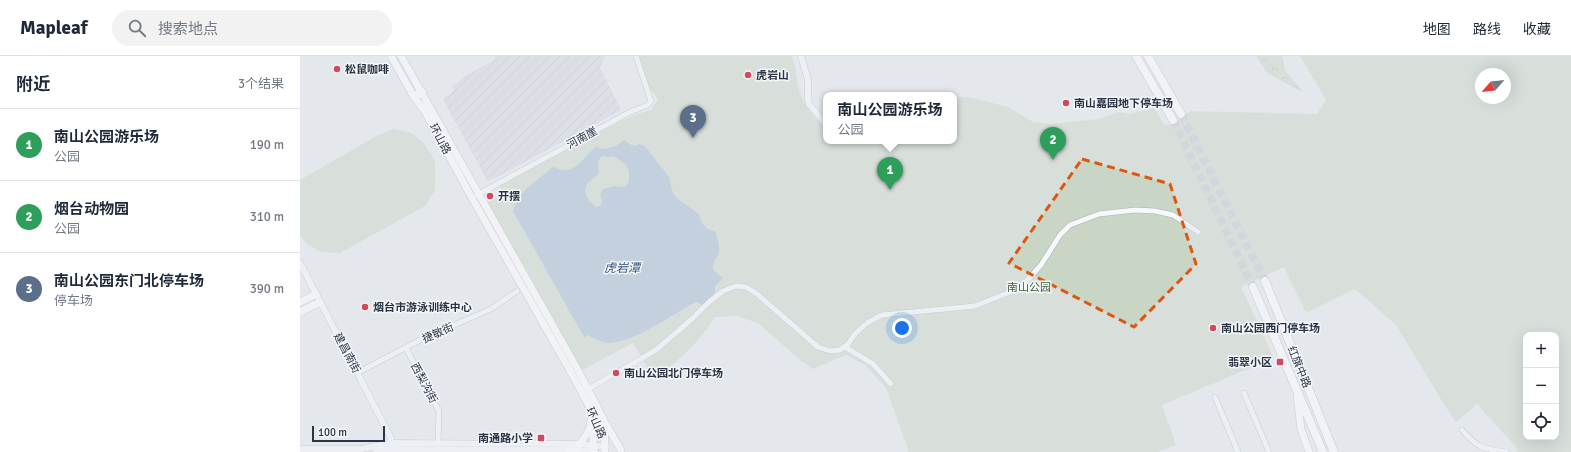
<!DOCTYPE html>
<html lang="zh">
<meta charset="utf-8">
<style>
:root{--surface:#fff;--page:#f2f2f3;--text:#1f2937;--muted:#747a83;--line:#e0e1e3;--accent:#d1495b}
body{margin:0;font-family:Signika,"Noto Sans SC",sans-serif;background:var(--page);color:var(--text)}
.controls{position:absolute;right:12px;bottom:12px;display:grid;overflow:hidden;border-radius:8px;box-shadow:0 4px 16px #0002}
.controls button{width:36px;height:36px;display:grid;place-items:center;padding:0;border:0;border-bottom:1px solid var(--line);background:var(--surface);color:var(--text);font:20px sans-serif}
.compass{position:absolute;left:1175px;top:12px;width:36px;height:36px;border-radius:50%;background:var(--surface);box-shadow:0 4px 16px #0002;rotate:242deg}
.scale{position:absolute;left:12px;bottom:10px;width:73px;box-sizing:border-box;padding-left:4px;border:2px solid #2b3445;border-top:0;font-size:11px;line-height:14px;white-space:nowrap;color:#2b3445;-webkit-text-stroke:3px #f4f6f9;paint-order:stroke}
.you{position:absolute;left:602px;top:272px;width:14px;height:14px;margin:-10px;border:3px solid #fff;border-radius:50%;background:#1a73e8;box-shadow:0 0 0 6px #1a73e833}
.badge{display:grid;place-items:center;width:26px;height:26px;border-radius:50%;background:var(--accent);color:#fff;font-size:13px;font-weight:700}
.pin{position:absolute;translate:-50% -33px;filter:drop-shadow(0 1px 2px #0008)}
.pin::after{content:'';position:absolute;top:21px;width:14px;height:12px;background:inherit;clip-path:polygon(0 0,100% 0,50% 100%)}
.popup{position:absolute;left:523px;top:36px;width:134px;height:52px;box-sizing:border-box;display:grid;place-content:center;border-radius:8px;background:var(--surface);filter:drop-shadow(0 1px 3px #0005);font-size:13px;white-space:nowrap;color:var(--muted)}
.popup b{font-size:15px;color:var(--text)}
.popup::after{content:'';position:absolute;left:50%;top:100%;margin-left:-8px;border:8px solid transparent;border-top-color:var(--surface)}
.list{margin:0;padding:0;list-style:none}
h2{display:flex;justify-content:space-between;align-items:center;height:52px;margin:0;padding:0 16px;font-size:17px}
h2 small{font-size:13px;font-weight:400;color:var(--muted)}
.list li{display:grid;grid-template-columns:26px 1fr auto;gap:12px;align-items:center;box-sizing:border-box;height:72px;padding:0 16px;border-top:1px solid var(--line)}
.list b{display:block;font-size:15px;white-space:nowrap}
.list p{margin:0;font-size:13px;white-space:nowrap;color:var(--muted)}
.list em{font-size:13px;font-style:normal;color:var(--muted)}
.icon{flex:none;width:22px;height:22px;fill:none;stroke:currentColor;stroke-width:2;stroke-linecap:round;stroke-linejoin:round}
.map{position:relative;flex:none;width:1271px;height:396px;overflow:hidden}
header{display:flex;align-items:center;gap:24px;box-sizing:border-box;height:56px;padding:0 20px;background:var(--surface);border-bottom:1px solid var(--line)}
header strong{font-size:19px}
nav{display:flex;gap:22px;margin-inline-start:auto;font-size:14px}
.search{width:280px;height:36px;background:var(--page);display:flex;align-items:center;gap:10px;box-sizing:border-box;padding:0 14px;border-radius:22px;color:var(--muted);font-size:15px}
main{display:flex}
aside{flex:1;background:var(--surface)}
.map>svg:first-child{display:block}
.industrial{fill:url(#industrial-furrows)}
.forest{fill:url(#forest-crowns)}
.park{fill:#c9d6c5;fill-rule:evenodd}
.water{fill:#9fb4cc;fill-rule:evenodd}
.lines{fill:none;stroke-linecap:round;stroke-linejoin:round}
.primary-tunnel{stroke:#bfc3cb;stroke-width:8;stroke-dasharray:8 4;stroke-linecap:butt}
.minor-casing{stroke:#a9aeb7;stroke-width:6}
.tertiary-casing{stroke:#a9aeb7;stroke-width:7}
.secondary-casing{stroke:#a9aeb7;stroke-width:8}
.primary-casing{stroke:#a3abb8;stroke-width:9}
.minor{stroke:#f7f8fa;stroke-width:5}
.tertiary{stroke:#f7f8fa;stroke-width:6}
.secondary{stroke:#fff;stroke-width:7}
.primary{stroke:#fff;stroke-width:8}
.marked{fill:none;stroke:#df570f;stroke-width:3;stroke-dasharray:8 5;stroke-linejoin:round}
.poi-dot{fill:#d1495b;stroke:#f4f6f9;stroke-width:1.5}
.labels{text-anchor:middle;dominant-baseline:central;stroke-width:3;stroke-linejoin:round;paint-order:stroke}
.poi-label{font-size:11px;font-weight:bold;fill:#2b3445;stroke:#f4f6f9;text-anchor:start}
.street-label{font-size:11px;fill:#2b3445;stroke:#f4f6f9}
.park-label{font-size:11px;fill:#3f6138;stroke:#f4f6f9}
.water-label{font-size:12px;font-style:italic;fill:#34527a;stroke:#f4f6f9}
</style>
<header>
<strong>Mapleaf</strong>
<div class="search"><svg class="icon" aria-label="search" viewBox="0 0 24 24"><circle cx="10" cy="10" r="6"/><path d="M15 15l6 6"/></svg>搜索地点</div>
<nav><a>地图</a><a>路线</a><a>收藏</a></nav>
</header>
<main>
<aside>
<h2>附近<small>3个结果</small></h2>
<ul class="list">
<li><span class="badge" style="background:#2e9e5b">1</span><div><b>南山公园游乐场</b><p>公园</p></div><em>190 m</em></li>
<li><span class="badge" style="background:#2e9e5b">2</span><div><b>烟台动物园</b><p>公园</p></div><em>310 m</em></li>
<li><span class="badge" style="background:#5c6f8a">3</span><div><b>南山公园东门北停车场</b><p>停车场</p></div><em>390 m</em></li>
</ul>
</aside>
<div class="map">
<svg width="1271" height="396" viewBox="0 0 1271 396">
<defs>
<pattern id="industrial-furrows" width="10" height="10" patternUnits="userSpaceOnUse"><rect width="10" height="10" fill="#d2d6de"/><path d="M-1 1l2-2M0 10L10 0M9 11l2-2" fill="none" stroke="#b4b8c0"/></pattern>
<pattern id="forest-crowns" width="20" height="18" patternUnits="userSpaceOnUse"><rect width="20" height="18" fill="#c9d6c5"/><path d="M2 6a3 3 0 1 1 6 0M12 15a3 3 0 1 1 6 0" fill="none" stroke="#adb8ab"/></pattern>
</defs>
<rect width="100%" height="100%" fill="#e4e7ec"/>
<polygon class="industrial" points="194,0 305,0 300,12 321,54 188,126 143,43 154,35 152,31 165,20 195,4"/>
<polygon class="forest" points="956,0 982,0 985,14 1004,37 967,17"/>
<g class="park">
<path d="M339,0h152c6,11 5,23 8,34 5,16 15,28 27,39v12h128v-43l15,-1 39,10 25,15 17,2 48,-5 20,-7 12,2 24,-6 11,18 13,-6 12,-9 127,3 9,-14 -26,-44h271v396h-53l-3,-6 -38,-42 -21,18 -14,-21 -46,-76 -41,-36 -49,24 -22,-46 -43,20 33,71 -112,47 14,40 -19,7h-248l-23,-64 -21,-23 -19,-10 -33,14 -13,-9 -42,-37 -21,-7 -22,1c-16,26 -37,44 -61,62l-21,-36 -51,27 -95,-168 16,-8 -4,-8 110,-59 25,-12 17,-5 7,-11 -9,-12zM1181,18h24v24h-24zM1226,279h30v102h-30z"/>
<polygon points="94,73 111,77 124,87 135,105 135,134 125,150 40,197 21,196 8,189 0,179 0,124 78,79"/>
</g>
<path class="water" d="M324,84l7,5 6,1 2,-2 6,2 24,31 4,16 5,6 21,15 3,9 6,6 8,3c1,6 4,13 3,20 -1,7 -6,6 -6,18l10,8 -8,8v7l-12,12 -7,-3c-25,13 -60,40 -88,41 -6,0 -14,-4 -20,-8l-4,2 -71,-126 6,-13 7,-9 27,-22c4,1 9,4 13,3 13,-1 21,-17 31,-24l4,3c10,-1 15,-2 23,-9zM302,100l7,1 5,-1 12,9 3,7v8l-2,5 -4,2 -9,-1 -11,3 -3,5 2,8 -2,4 -5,1c-2,-3 -6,-6 -8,-10 -7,-12 6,-17 12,-24l-1,-12z"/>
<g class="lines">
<g class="primary-tunnel">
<polyline points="881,58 965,225"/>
<polyline points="873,64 953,231"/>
</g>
<g class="minor-casing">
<g id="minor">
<polyline points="177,139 330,56 348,49 351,45 336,0"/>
<polyline points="545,291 573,308 591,328"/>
<polyline points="106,292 139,355 138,387"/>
<polyline points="57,317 120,284 191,253 217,235"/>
<polyline points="288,333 356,294 393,262 409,246 423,235 436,230 446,231 457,238 518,291 530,295 540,294 548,288 555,278 567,267 582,259 675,250 710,236 724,228 741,209 760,179 770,169 799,158 835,154 855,155 873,159 898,176"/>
<polyline points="944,337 969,396"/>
<polyline points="915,341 938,396"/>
<path d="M1162,374c15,18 22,19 45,22"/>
</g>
</g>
<g class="tertiary-casing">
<g id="tertiary">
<polyline points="501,0 508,24 508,44 509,48 526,68"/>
<polyline points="0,207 91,382 90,387"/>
<polyline points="0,393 61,393 90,387 279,388 306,391"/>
<polyline points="75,393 280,394 295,396"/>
</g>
</g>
<g class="secondary-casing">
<g id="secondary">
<polyline points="91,0 114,41 124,54 172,142 273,320 297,365 303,381"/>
<polyline points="101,0 279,316 304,364 305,396"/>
<polyline points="0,246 16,238"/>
<polyline points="0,256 20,246"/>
<polyline points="997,339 1001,373 1009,396"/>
<polyline points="306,368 321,394"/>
<polyline points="292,370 294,396"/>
<path d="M279,388c9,-10 13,-17 12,-30"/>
<polyline points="269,394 276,396"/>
</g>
</g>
<g class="primary-casing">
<g id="primary">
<polyline points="836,0 873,64"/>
<polyline points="848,0 881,58"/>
<polyline points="114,41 122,36"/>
<polyline points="965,225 1034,396"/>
<polyline points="953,231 1023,396"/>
</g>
</g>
<use href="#minor" class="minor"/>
<use href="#tertiary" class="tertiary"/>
<use href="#secondary" class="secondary"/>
<use href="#primary" class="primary"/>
</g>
<path d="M0 0H1271V396H0ZM782,103l88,25 26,80 -62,63 -125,-64z" fill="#e4e7ec" fill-opacity=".55" fill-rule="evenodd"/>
<path class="marked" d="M782,103l88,25 26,80 -62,63 -125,-64z"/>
<g class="poi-dot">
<circle cx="37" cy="13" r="4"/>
<circle cx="448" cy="19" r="4"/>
<circle cx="766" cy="47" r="4"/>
<circle cx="190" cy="140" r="4"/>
<circle cx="65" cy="251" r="4"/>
<circle cx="913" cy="272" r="4"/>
<rect x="976" y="302" width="8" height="8" rx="2"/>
<circle cx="316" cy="317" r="4"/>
<rect x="237" y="378" width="8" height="8" rx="2"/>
</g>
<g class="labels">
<g class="poi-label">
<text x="45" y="13">松鼠咖啡</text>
<text x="456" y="19">虎岩山</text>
<text x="774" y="47">南山嘉园地下停车场</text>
<text x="198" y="140">开摆</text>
<text x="73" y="251">烟台市游泳训练中心</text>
<text x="921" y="272">南山公园西门停车场</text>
<text x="972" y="306" text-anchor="end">翡翠小区</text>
<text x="324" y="317">南山公园北门停车场</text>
<text x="233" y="382" text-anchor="end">南通路小学</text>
</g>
<g class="street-label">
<text transform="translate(282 82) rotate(-29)">河南崖</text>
<text transform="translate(140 83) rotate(62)">环山路</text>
<text transform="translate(138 277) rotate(-24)">捷敏街</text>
<text transform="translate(47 297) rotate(62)">建昌南街</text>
<text transform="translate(999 311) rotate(68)">红旗中路</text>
<text transform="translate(124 327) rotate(62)">西梨沟街</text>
<text transform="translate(296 367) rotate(66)">环山路</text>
</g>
<g class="park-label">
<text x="729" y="231">南山公园</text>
</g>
<g class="water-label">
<text x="322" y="212">虎岩潭</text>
</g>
</g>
</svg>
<div class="controls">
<button>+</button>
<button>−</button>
<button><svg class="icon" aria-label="locate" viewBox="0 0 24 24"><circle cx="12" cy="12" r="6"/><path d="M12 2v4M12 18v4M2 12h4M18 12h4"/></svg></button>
</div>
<svg class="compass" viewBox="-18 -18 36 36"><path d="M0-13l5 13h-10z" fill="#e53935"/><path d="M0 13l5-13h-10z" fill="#747a83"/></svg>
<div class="scale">100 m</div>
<div class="you"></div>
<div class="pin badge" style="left:590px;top:134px;background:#2e9e5b">1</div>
<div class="popup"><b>南山公园游乐场</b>公园</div>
<div class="pin badge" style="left:753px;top:104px;background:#2e9e5b">2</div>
<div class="pin badge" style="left:393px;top:82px;background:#5c6f8a">3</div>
</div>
</main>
